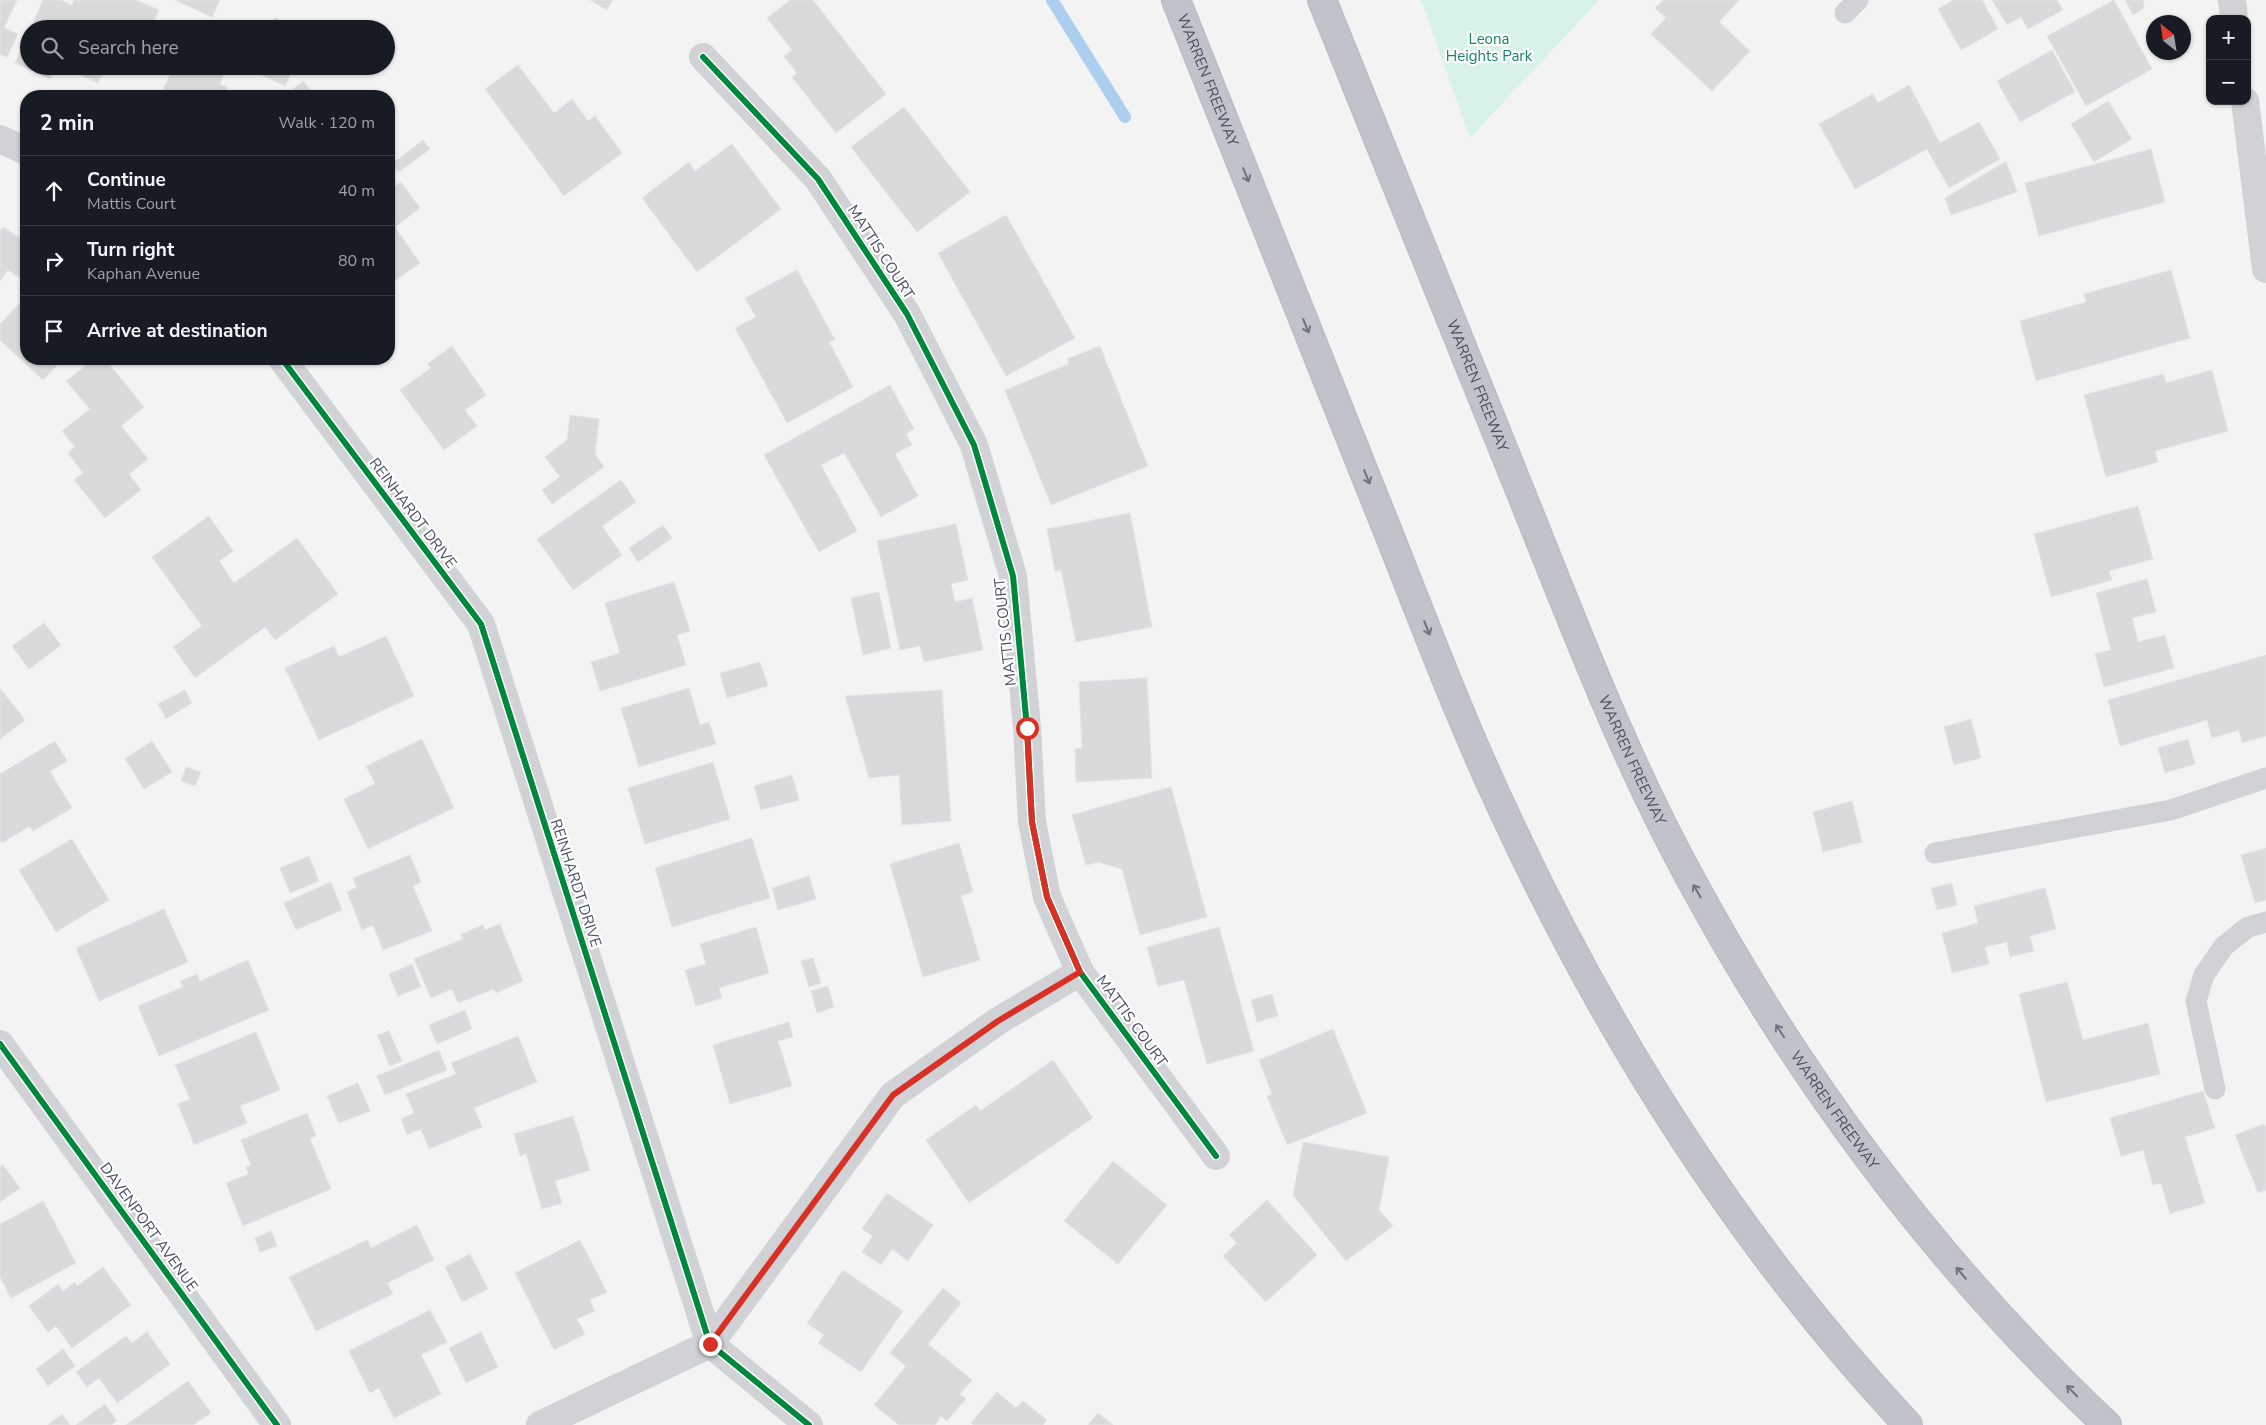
<!DOCTYPE html>
<meta charset="utf-8">
<style>
:root{--surface:#171b24;--page:#20242c;--text:#f1f3f6;--muted:#9ea1a6;--line:#363941}
body{margin:0;font-family:"Nunito Sans",sans-serif;background:var(--page);color:var(--text)}
.controls{position:absolute;right:15px;top:15px;display:grid;overflow:hidden;border-radius:10px;box-shadow:0 1px 4px #0004}
.controls button{width:45px;height:45px;display:grid;place-items:center;padding:0;border:0;border-bottom:1px solid var(--line);background:var(--surface);color:var(--text);font:25px sans-serif}
.compass{position:absolute;left:2146px;top:15px;width:45px;height:45px;border-radius:50%;background:var(--surface);box-shadow:0 1px 4px #0004;rotate:330deg}
.stop{position:absolute;width:15px;height:15px;margin:-11px;border:4px solid #d93025;border-radius:50%;background:#fff}
.stop.end{background:#d93025;border-color:#fff;box-shadow:0 1px 5px #0008}
.list{margin:0;padding:0;list-style:none}
h2{display:flex;justify-content:space-between;align-items:center;height:65px;margin:0;padding:0 20px;font-size:21px}
h2 small{font-size:16px;font-weight:400;color:var(--muted)}
.list li{display:grid;grid-template-columns:32px 1fr auto;gap:15px;align-items:center;box-sizing:border-box;height:70px;padding:0 20px;border-top:1px solid var(--line)}
.list b{display:block;font-size:19px;white-space:nowrap}
.list p{margin:0;font-size:16px;white-space:nowrap;color:var(--muted)}
.list em{font-size:16px;font-style:normal;color:var(--muted)}
.icon{flex:none;width:28px;height:28px;fill:none;stroke:currentColor;stroke-width:2;stroke-linecap:round;stroke-linejoin:round}
.map{position:relative;flex:none;width:2266px;height:1425px;overflow:hidden}
.search{position:absolute;background:var(--surface);box-shadow:0 1px 4px #0004;left:20px;top:20px;width:375px;height:55px;display:flex;align-items:center;gap:12px;box-sizing:border-box;padding:0 18px;border-radius:28px;color:var(--muted);font-size:19px}
.panel{position:absolute;background:var(--surface);box-shadow:0 1px 4px #0004;left:20px;top:90px;width:375px;height:275px;border-radius:20px}
.map>svg:first-child{display:block}
.park{fill:#d8f2e9}
.lines{fill:none;stroke-linecap:round;stroke-linejoin:round}
.stream{stroke:#accff0;stroke-width:12}
.building{fill:#dadadc;stroke:#e4e4e6}
.highway-casing{stroke:#b7b9c2;stroke-width:30}
.lane{stroke:#d1d2d5;stroke-width:21}
.street{stroke:#d1d2d5;stroke-width:28}
.highway{stroke:#c0c3ca;stroke-width:28}
.cycleway-casing{stroke:#fff;stroke-width:9}
.cycleway{stroke:#00873e;stroke-width:6}
.oneway{stroke:#6d7180}
.route{stroke:#d93025;stroke-width:6}
.labels{text-anchor:middle;dominant-baseline:central;stroke-width:4.5;stroke-linejoin:round;paint-order:stroke}
.park-label{font-size:15px;fill:#16846c;stroke:#fff}
.street-label{font-size:15px;fill:#494e60;stroke:#fff}
</style>
<div class="map">
<svg width="2266" height="1425" viewBox="0 0 2266 1425">
<rect width="100%" height="100%" fill="#f3f3f3"/>
<polygon class="park" points="1421,0 1599,0 1470,138"/>
<g class="lines">
<polyline class="stream" points="1052,0 1125,117"/>
</g>
<g class="building">
<polygon points="0,0 17,0 4,28 18,34 7,57 0,54"/>
<polygon points="43,0 61,0 72,5 74,0 136,0 159,10 150,29 30,29"/>
<polygon points="175,0 220,0 212,17"/>
<polygon points="590,0 613,0 607,10"/>
<polygon points="790,0 813,0 886,94 836,133 792,77 797,73 784,56 792,50 767,18"/>
<polygon points="1663,0 1739,0 1719,22 1750,51 1712,91 1651,34 1666,18 1655,8"/>
<polygon points="1953,0 1982,0 1998,29 1961,50 1938,9"/>
<polygon points="1992,0 2057,0 2063,10 2028,29 2021,17 2007,25"/>
<polygon points="2114,0 2152,69 2086,106 2047,36"/>
<polygon points="2125,0 2143,0 2144,8 2133,15"/>
<polygon points="275,18 299,29 270,29"/>
<polygon points="29,32 29,66 56,66 50,79 15,63"/>
<polygon points="2052,50 2075,92 2020,122 1997,81"/>
<polygon points="518,65 554,113 572,99 588,121 595,116 622,153 564,196 485,89"/>
<polygon points="62,66 106,66 98,83"/>
<polygon points="174,66 228,66 220,84 227,87 222,96 160,96"/>
<polygon points="253,66 294,66 285,86 251,70"/>
<polygon points="303,81 315,96 285,96"/>
<polygon points="1909,85 1940,143 1979,122 2000,159 1949,188 1927,149 1855,189 1819,124 1873,94 1878,103"/>
<polygon points="2108,101 2132,139 2094,162 2071,124"/>
<polygon points="904,107 970,192 917,232 851,147"/>
<polygon points="423,140 430,149 399,172 392,164"/>
<polygon points="732,144 781,209 697,272 642,198 689,162 695,171"/>
<polygon points="2151,149 2165,202 2039,236 2025,183"/>
<polygon points="2006,161 2017,192 1951,215 1945,198"/>
<polygon points="401,182 420,208 395,227 420,263 389,285 389,190"/>
<polygon points="1006,215 1075,338 1006,376 938,253"/>
<polygon points="3,227 26,242 26,275 23,280 8,270 0,281 0,231"/>
<polygon points="797,270 835,340 829,342 853,387 787,423 735,328 756,317 745,298"/>
<polygon points="2171,270 2190,338 2036,381 2020,321 2086,302 2084,294"/>
<polygon points="26,296 26,359 63,359 43,380 0,340 0,324"/>
<polygon points="452,346 486,395 465,410 477,426 444,450 400,390 431,368 427,364"/>
<polygon points="1100,346 1148,466 1051,505 1005,390 1069,364 1067,359"/>
<polygon points="94,359 105,359 144,407 121,426 148,459 129,474 141,490 105,518 74,480 83,473 68,453 75,447 62,431 90,409 66,381"/>
<polygon points="2212,370 2228,431 2155,451 2158,462 2106,477 2084,395 2163,374 2166,383"/>
<polygon points="890,385 914,429 906,434 912,445 895,454 918,496 881,517 844,453 821,465 857,531 819,552 764,455"/>
<polygon points="570,415 599,419 595,454 604,467 552,504 542,490 560,477 545,457 567,440"/>
<polygon points="621,480 636,502 602,526 622,555 573,590 537,539"/>
<polygon points="2138,506 2153,559 2109,571 2112,580 2051,597 2034,534"/>
<polygon points="1130,513 1152,627 1076,642 1061,570 1055,571 1047,529"/>
<polygon points="209,516 233,551 219,561 234,583 297,538 338,594 275,640 265,627 195,678 173,647 202,626 152,557"/>
<polygon points="956,524 968,580 951,584 955,602 972,598 983,650 924,662 920,646 900,650 877,541"/>
<polygon points="663,525 672,538 638,562 629,548"/>
<polygon points="2147,579 2156,612 2132,618 2138,642 2165,635 2174,668 2104,687 2095,654 2111,650 2096,593"/>
<polygon points="674,582 690,631 677,635 686,665 600,691 591,662 620,653 605,603"/>
<polygon points="879,592 891,648 863,655 851,598"/>
<polygon points="44,623 61,645 29,669 12,646"/>
<polygon points="386,636 414,696 319,740 285,668 334,646 339,657"/>
<polygon points="2266,655 2266,736 2242,743 2239,730 2212,738 2207,720 2120,746 2108,700"/>
<polygon points="760,662 768,686 727,698 720,673"/>
<polygon points="1147,678 1152,778 1076,782 1075,749 1082,748 1079,682"/>
<polygon points="0,688 25,720 0,739"/>
<polygon points="689,688 700,725 709,722 716,744 639,767 621,708"/>
<polygon points="185,690 192,703 166,719 158,704"/>
<polygon points="942,690 951,821 902,825 899,775 869,778 845,696"/>
<polygon points="1971,719 1981,758 1954,765 1944,727"/>
<polygon points="422,739 454,808 368,849 344,799 375,784 366,766"/>
<polygon points="2188,739 2195,764 2165,773 2158,748"/>
<polygon points="55,741 67,761 50,771 72,808 33,831 30,826 2,843 0,840 0,774"/>
<polygon points="152,741 172,772 144,789 125,759"/>
<polygon points="713,762 730,819 645,844 628,788"/>
<polygon points="186,767 201,772 195,786 181,781"/>
<polygon points="792,775 799,800 761,810 754,786"/>
<polygon points="1171,787 1207,917 1140,935 1122,869 1099,862 1086,865 1072,815"/>
<polygon points="1852,801 1862,842 1823,852 1813,812"/>
<polygon points="752,838 770,898 672,927 655,868"/>
<polygon points="72,839 109,900 56,932 19,870"/>
<polygon points="959,843 973,892 961,896 980,960 923,977 890,864"/>
<polygon points="2266,848 2266,900 2255,903 2241,855"/>
<polygon points="410,855 421,882 413,886 432,931 383,950 373,925 362,930 347,892 357,887 353,878"/>
<polygon points="309,856 319,881 290,893 280,868"/>
<polygon points="809,876 816,899 778,910 772,888"/>
<polygon points="331,882 342,910 296,930 284,903"/>
<polygon points="1952,883 1957,905 1937,910 1931,888"/>
<polygon points="2045,888 2056,929 2030,936 2034,951 2010,957 2007,942 1985,947 1989,964 1952,973 1942,933 1978,923 1974,906"/>
<polygon points="164,909 188,962 99,1001 76,948"/>
<polygon points="500,924 523,981 496,993 494,989 458,1003 452,989 431,998 414,959 463,939 461,934 483,925 485,930"/>
<polygon points="756,927 769,973 719,988 722,998 696,1006 685,970 706,964 700,944"/>
<polygon points="1219,927 1254,1051 1207,1064 1184,980 1158,986 1147,947"/>
<polygon points="813,958 821,983 809,987 801,961"/>
<polygon points="248,960 269,1010 159,1056 138,1006 183,987 180,981 197,974 200,981"/>
<polygon points="412,964 421,987 398,996 389,974"/>
<polygon points="2067,982 2083,1040 2148,1023 2160,1074 2046,1102 2019,994"/>
<polygon points="828,986 834,1007 817,1013 811,991"/>
<polygon points="1272,994 1278,1016 1257,1022 1251,1000"/>
<polygon points="465,1010 472,1029 437,1044 429,1025"/>
<polygon points="789,1022 793,1037 778,1041 792,1086 730,1104 713,1045"/>
<polygon points="1333,1029 1367,1113 1287,1145 1267,1096 1272,1094 1259,1060"/>
<polygon points="389,1031 402,1061 390,1066 377,1035"/>
<polygon points="256,1032 280,1090 240,1106 247,1123 194,1145 178,1104 190,1099 175,1065"/>
<polygon points="518,1036 537,1082 474,1108 482,1127 429,1149 421,1129 407,1135 401,1119 414,1113 406,1094 456,1074 451,1063"/>
<polygon points="439,1050 447,1070 385,1095 377,1076"/>
<polygon points="1053,1060 1093,1118 969,1203 926,1140 976,1105 980,1111"/>
<polygon points="358,1083 370,1111 339,1123 327,1096"/>
<polygon points="2203,1091 2215,1128 2185,1137 2205,1203 2170,1214 2161,1183 2153,1185 2143,1150 2121,1156 2110,1118"/>
<polygon points="307,1113 316,1136 310,1139 331,1189 243,1226 226,1183 249,1174 246,1167 251,1165 241,1140"/>
<polygon points="573,1116 590,1170 555,1181 562,1203 542,1209 526,1154 520,1156 514,1134"/>
<polygon points="2264,1124 2266,1128 2266,1190 2258,1193 2235,1135"/>
<polygon points="1303,1142 1389,1157 1379,1210 1393,1226 1346,1261 1293,1195"/>
<polygon points="1113,1161 1167,1205 1118,1264 1064,1221"/>
<polygon points="3,1165 20,1188 0,1202 0,1167"/>
<polygon points="887,1193 933,1225 908,1261 892,1249 881,1265 862,1252 873,1236 862,1229"/>
<polygon points="1267,1200 1317,1255 1266,1302 1223,1256 1237,1243 1229,1235"/>
<polygon points="43,1201 76,1263 11,1298 0,1277 0,1224"/>
<polygon points="417,1225 434,1260 387,1283 393,1294 316,1331 289,1277 367,1240 371,1248"/>
<polygon points="271,1231 277,1246 260,1252 255,1238"/>
<polygon points="580,1240 607,1292 590,1300 595,1311 577,1319 585,1334 554,1350 515,1273"/>
<polygon points="470,1254 488,1289 462,1302 445,1267"/>
<polygon points="103,1267 131,1305 72,1348 56,1326 48,1332 29,1306 58,1284 63,1291 75,1282 77,1286"/>
<polygon points="843,1270 903,1311 861,1372 818,1343 824,1335 807,1323"/>
<polygon points="943,1288 961,1303 928,1344 972,1380 960,1394 966,1399 947,1421 941,1416 935,1425 899,1425 874,1405 906,1366 890,1353"/>
<polygon points="430,1310 447,1342 421,1355 441,1394 394,1418 379,1388 370,1393 349,1351"/>
<polygon points="147,1332 170,1364 117,1403 99,1378 87,1387 76,1372 126,1336 132,1343"/>
<polygon points="481,1332 498,1367 466,1383 449,1348"/>
<polygon points="63,1349 75,1366 48,1386 36,1369"/>
<polygon points="188,1381 211,1413 193,1425 126,1425"/>
<polygon points="997,1392 1016,1408 1023,1401 1047,1420 1043,1425 974,1425 971,1423"/>
<polygon points="105,1404 117,1421 111,1425 76,1425"/>
<polygon points="1098,1413 1113,1425 1088,1425"/>
<polygon points="62,1414 70,1425 48,1425"/>
</g>
<g class="lines">
<g class="highway-casing">
<g id="highway">
<path id="s1" d="M1176,0c64,161 128,321 192,482 45,110 85,222 136,330 103,223 236,433 404,613"/>
<path id="s2" d="M1322,0c67,166 134,332 201,498 51,127 100,257 166,378 111,206 247,388 418,549"/>
</g>
</g>
<g class="lane">
<polyline points="1845,13 1858,0"/>
<polyline points="1935,853 2171,810 2266,778"/>
<polyline points="2215,1089 2196,1001 2204,975 2224,946 2248,927 2266,922"/>
</g>
<g class="street">
<polyline points="2232,0 2234,19"/>
<polyline points="703,57 818,179 907,314 974,445 1013,576 1027,728 1032,822 1047,897 1080,972 1216,1156"/>
<polyline points="2245,101 2266,269"/>
<polyline points="0,139 26,151"/>
<polyline points="282,359 481,624 710,1344 809,1425"/>
<polyline points="0,1044 277,1425"/>
<polyline points="540,1425 710,1344 893,1095 998,1021 1080,972"/>
</g>
<use href="#highway" class="highway"/>
<g class="cycleway-casing">
<g id="cycleway">
<polyline points="703,57 818,179 907,314 974,445 1013,576 1027,728 1032,822 1047,897 1080,972 1216,1156"/>
<polyline points="282,359 481,624 710,1344 809,1425"/>
<polyline points="0,1044 277,1425"/>
</g>
</g>
<use href="#cycleway" class="cycleway"/>
</g>
<defs><path id="oneway-shaft" d="M-6 0H5M1.5-3L5.5 0L1.5 3" fill="none" stroke-width="1.6" stroke-linecap="round" stroke-linejoin="round" transform="scale(1.25)"/></defs>
<g class="oneway">
<use href="#oneway-shaft" transform="translate(1246 175) rotate(68)"/>
<use href="#oneway-shaft" transform="translate(1306 326) rotate(68)"/>
<use href="#oneway-shaft" transform="translate(1367 477) rotate(68)"/>
<use href="#oneway-shaft" transform="translate(1427 628) rotate(68)"/>
<use href="#oneway-shaft" transform="translate(1697 891) rotate(-120)"/>
<use href="#oneway-shaft" transform="translate(1780 1031) rotate(-123)"/>
<use href="#oneway-shaft" transform="translate(1961 1273) rotate(-130)"/>
<use href="#oneway-shaft" transform="translate(2072 1391) rotate(-134)"/>
</g>
<g class="lines">
<polyline class="route" points="710,1344 893,1095 998,1021 1080,972 1047,897 1032,822 1027,728"/>
</g>
<g class="labels">
<g class="park-label">
<text x="1489" y="39">Leona<tspan x="1489" dy="17">Heights Park</tspan></text>
</g>
<g class="street-label">
<text stroke="none"><textPath href="#s1" startOffset="86">WARREN FREEWAY</textPath></text>
<text transform="translate(881 252) rotate(57)">MATTIS COURT</text>
<text stroke="none"><textPath href="#s2" startOffset="416">WARREN FREEWAY</textPath></text>
<text transform="translate(413 513) rotate(53)">REINHARDT DRIVE</text>
<text transform="translate(1005 632) rotate(-96)">MATTIS COURT</text>
<text stroke="none"><textPath href="#s2" startOffset="821">WARREN FREEWAY</textPath></text>
<text transform="translate(576 883) rotate(72)">REINHARDT DRIVE</text>
<text transform="translate(1132 1021) rotate(54)">MATTIS COURT</text>
<text stroke="none"><textPath href="#s2" startOffset="1226">WARREN FREEWAY</textPath></text>
<text transform="translate(149 1227) rotate(54)">DAVENPORT AVENUE</text>
</g>
</g>
</svg>
<div class="controls">
<button>+</button>
<button>−</button>
</div>
<svg class="compass" viewBox="-18 -18 36 36"><path d="M0-13l5 13h-10z" fill="#e53935"/><path d="M0 13l5-13h-10z" fill="#9ea1a6"/></svg>
<div class="stop" style="left:1027px;top:728px"></div>
<div class="stop end" style="left:710px;top:1344px"></div>
<div class="search"><svg class="icon" aria-label="search" viewBox="0 0 24 24"><circle cx="10" cy="10" r="6"/><path d="M15 15l6 6"/></svg>Search here</div>
<section class="panel">
<h2>2 min<small>Walk · 120 m</small></h2>
<ul class="list">
<li><svg class="icon" aria-label="ahead" viewBox="0 0 24 24"><path d="M12 20V5M6 11l6-6 6 6"/></svg><div><b>Continue</b><p>Mattis Court</p></div><em>40 m</em></li>
<li><svg class="icon" aria-label="right" viewBox="0 0 24 24"><path d="M7 20v-9h11M14 6l5 5-5 5"/></svg><div><b>Turn right</b><p>Kaphan Avenue</p></div><em>80 m</em></li>
<li><svg class="icon" aria-label="arrive" viewBox="0 0 24 24"><path d="M6 21V4h12l-3 4 3 4H6"/></svg><div><b>Arrive at destination</b></div></li>
</ul>
</section>
</div>
